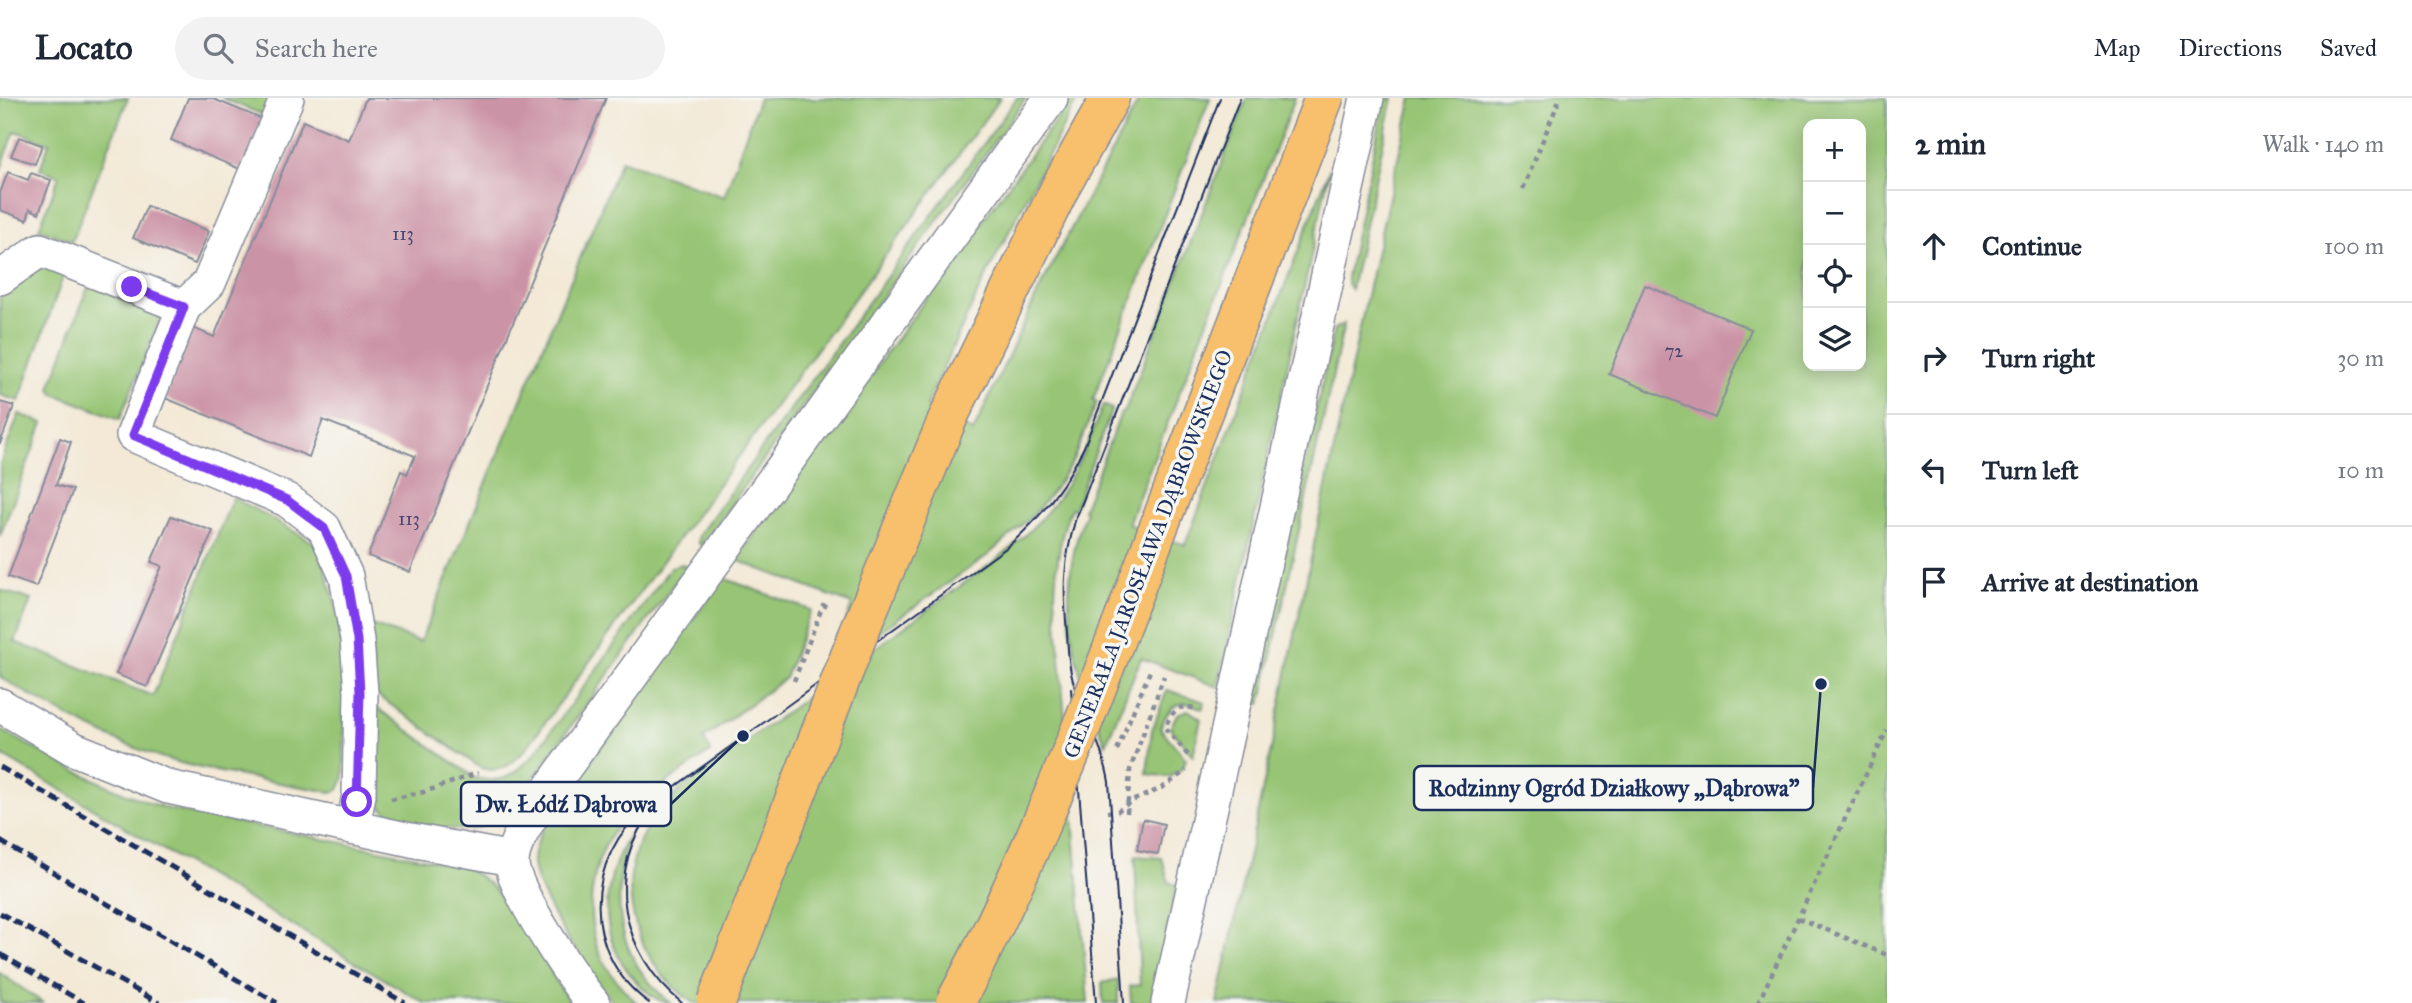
<!DOCTYPE html>
<meta charset="utf-8">
<style>
:root{--surface:#fff;--page:#f2f2f3;--text:#1f2937;--muted:#747a83;--line:#e0e1e3}
body{margin:0;font-family:"IM FELL Great Primer",serif;background:var(--page);color:var(--text)}
.controls{position:absolute;right:21px;top:21px;display:grid;overflow:hidden;border-radius:14px;box-shadow:0 4px 18px #0003}
.controls button{width:63px;height:63px;display:grid;place-items:center;padding:0;border:0;border-bottom:2px solid var(--line);background:var(--surface);color:var(--text);font:35px sans-serif}
.stop{position:absolute;width:21px;height:21px;margin:-16px;border:5px solid #7c3aed;border-radius:50%;background:#fff}
.stop.end{background:#7c3aed;border-color:#fff;box-shadow:0 2px 7px #0008}
.list{margin:0;padding:0;list-style:none}
h2{display:flex;justify-content:space-between;align-items:center;height:91px;margin:0;padding:0 28px;font-size:30px}
h2 small{font-size:23px;font-weight:400;color:var(--muted)}
.list li{display:grid;grid-template-columns:46px 1fr auto;gap:21px;align-items:center;box-sizing:border-box;height:112px;padding:0 28px;border-top:2px solid var(--line)}
.list b{display:block;font-size:26px;white-space:nowrap}
.list em{font-size:23px;font-style:normal;color:var(--muted)}
.icon{flex:none;width:38px;height:38px;fill:none;stroke:currentColor;stroke-width:2;stroke-linecap:round;stroke-linejoin:round}
.map{position:relative;flex:none;width:1887px;height:905px;overflow:hidden}
header{display:flex;align-items:center;gap:42px;box-sizing:border-box;height:98px;padding:0 35px;background:var(--surface);border-bottom:2px solid var(--line)}
header strong{font-size:33px}
nav{display:flex;gap:38px;margin-inline-start:auto;font-size:24px}
.search{width:490px;height:63px;background:var(--page);display:flex;align-items:center;gap:18px;box-sizing:border-box;padding:0 24px;border-radius:38px;color:var(--muted);font-size:26px}
main{display:flex}
aside{flex:1;background:var(--surface)}
.map>svg:first-child{display:block}
.green{fill:#97c574;stroke:#597a69;stroke-width:2;fill-rule:evenodd}
.building{fill:#cb93a6}
.lines{fill:none;stroke-linecap:round;stroke-linejoin:round}
.minor-casing{stroke:#878c9a;stroke-width:36}
.major-casing{stroke:#878c9a;stroke-width:41}
.path{stroke:#878c9a;stroke-width:4.5;stroke-dasharray:5 5;stroke-linecap:butt}
.minor{stroke:#fff;stroke-width:33}
.major{stroke:#f8bf6c;stroke-width:38}
.tram{stroke:#1b2f5e;stroke-width:2}
.rail{stroke:#1b2f5e;stroke-width:5;stroke-dasharray:10 5;stroke-linecap:butt}
.major-bridge-casing{stroke:#878c9a;stroke-width:41;stroke-linecap:butt}
.major-bridge{stroke:#f8bf6c;stroke-width:38}
.route{stroke:#7c3aed;stroke-width:9}
.labels{text-anchor:middle;dominant-baseline:central;stroke-width:7;stroke-linejoin:round;paint-order:stroke}
.number-label{font-size:18px;fill:#474870}
.street-label{font-size:21px;fill:#1b2f5e;stroke:#f6f6f2}
.leader{fill:none;stroke:#1b2f5e;stroke-width:2.5}
.callout-dot{fill:#1b2f5e;stroke:#f6f6f2;stroke-width:2.5}
.callout{fill:#f6f6f2;stroke:#1b2f5e;stroke-width:2.5}
.callout-label{font-size:23px;text-anchor:middle;font-weight:bold;fill:#1b2f5e}
</style>
<header>
<strong>Locato</strong>
<div class="search"><svg class="icon" aria-label="search" viewBox="0 0 24 24"><circle cx="10" cy="10" r="6"/><path d="M15 15l6 6"/></svg>Search here</div>
<nav><a>Map</a><a>Directions</a><a>Saved</a></nav>
</header>
<main>
<div class="map">
<svg width="1887" height="905" viewBox="0 0 1887 905">
<rect width="100%" height="100%" fill="#f6f6f2"/>
<filter id="ink" filterUnits="userSpaceOnUse"><feTurbulence type="fractalNoise" baseFrequency=".0143" numOctaves="2"/><feDisplacementMap in="SourceGraphic" scale="14" xChannelSelector="R" yChannelSelector="G"/><feConvolveMatrix kernelMatrix="1 2 1 2 8 2 1 2 1" color-interpolation-filters="sRGB"/></filter>
<filter id="wash" filterUnits="userSpaceOnUse"><feTurbulence type="fractalNoise" baseFrequency=".00686" numOctaves="4" result="noise"/><feDisplacementMap in="SourceGraphic" scale="28" xChannelSelector="R" yChannelSelector="G"/><feGaussianBlur stdDeviation="1.57" result="paint"/><feColorMatrix in="noise" values="0 0 0 0 0 0 0 0 0 0 0 0 0 0 0 0 0 1.4 0 .05"/><feComposite in="paint" operator="in"/></filter>
<g filter="url(#wash)">
<rect width="100%" height="100%" fill="#f3e9d6"/>
<g class="green">
<polygon points="0,0 128,0 72,143 39,131 59,78 40,71 49,45 15,33 0,73"/>
<polygon points="221,0 273,0 266,18"/>
<path d="M759,0h241l-475,652c-13,14 -24,24 -44,18l-107,-75 -5,-69 51,18 201,-482 103,37z"/>
<polygon points="1017,0 1026,0 701,448 698,444 699,437"/>
<polygon points="1072,0 1078,0 981,188 926,307 973,334 1040,190 1140,0 1210,0 1093,302 1097,304 1073,362 1056,389 1034,416 988,457 829,569 852,506 736,462"/>
<path d="M1247,0h48l-167,426 57,21 145,-377 -112,519 -77,-29 -35,86c-34,-81 -53,-147 -20,-233l-3,-1 38,-97h3z"/>
<polygon points="1385,0 1393,0 1351,191 1347,186 1347,179"/>
<path d="M1412,0h475v905h-670c66,-301 124,-605 195,-905zM1808,26h53v242h-53z"/>
<polygon points="39,166 64,176 19,303 0,297 0,193"/>
<polygon points="90,184 163,213 120,321 54,296 50,290"/>
<polygon points="1344,226 1261,606 1252,604 1334,231"/>
<path d="M1103,307l9,4 -38,100 -3,-1c-12,28 -15,59 -16,88l33,407h-394c-56,-36 -83,-114 -48,-174 10,-17 24,-31 39,-43l307,-223c63,-48 83,-84 111,-158z"/>
<polygon points="19,316 43,325 0,438 0,366"/>
<path d="M233,399l85,48 19,64 8,49 -1,120 -5,12 -9,2c-47,-9 -95,-16 -142,-27 -68,-17 -129,-52 -188,-88v-87l31,10 -16,42 138,54z"/>
<path d="M682,466l5,2 -169,233c-11,12 -23,23 -39,28 -21,6 -65,-2 -85,-11 -9,-4 -18,-14 -20,-24 -5,-16 0,-66 0,-86l101,72c28,7 39,-3 58,-22l138,-189z"/>
<path d="M723,480l88,32 -26,68 -82,61 8,12c-28,21 -60,40 -85,65 -32,33 -43,87 -29,131 8,22 23,40 40,56h-23c-22,-24 -82,-112 -81,-142 1,-19 11,-35 22,-50z"/>
<path d="M1167,592l38,12 -3,7c-23,-13 -33,-3 -42,19l26,31 -3,9 -13,9 -23,-3 5,-44z"/>
<polygon points="1188,612 1201,621 1193,658 1170,630 1177,616"/>
<path d="M0,631c54,31 108,61 168,80l294,57c54,26 76,90 108,137h-145l-425,-249z"/>
<path d="M629,736c-18,65 -15,124 42,169 -14,0 -27,-13 -36,-23 -40,-45 -33,-96 -6,-146z"/>
<polygon points="1135,758 1162,760 1169,785 1177,787 1151,905 1131,905 1130,888 1140,887"/>
<polygon points="0,875 43,905 0,905"/>
<polygon points="1118,881 1118,905 1103,905 1102,885"/>
</g>
<g id="blocks">
<g class="building">
<polygon points="188,0 211,0 262,21 242,72 171,42"/>
<polygon points="366,0 606,0 410,474 368,458 401,373 407,376 415,358 323,322 309,359 165,300 193,230 214,239 303,23 349,42"/>
<polygon points="19,39 42,47 35,66 11,58"/>
<polygon points="8,74 28,82 31,75 51,82 39,115 30,111 27,122 0,112 0,95"/>
<polygon points="147,108 209,133 195,166 133,140"/>
<polygon points="1645,187 1751,231 1715,320 1609,276"/>
<polygon points="0,304 14,308 0,346"/>
<polygon points="60,340 71,344 56,387 73,392 36,489 8,479"/>
<polygon points="171,418 213,433 147,589 116,576 162,468 151,464"/>
<polygon points="1143,721 1164,726 1158,756 1137,752"/>
</g>
</g>
</g>
<g filter="url(#ink)">
<use href="#blocks" fill-opacity="0" stroke="#878c9a" stroke-width="2"/>
<g class="lines">
<g class="minor-casing">
<g id="minor">
<polyline points="287,0 209,185 184,209 133,337 287,402 324,430 346,478 357,542 361,594 359,697 353,729"/>
<polyline points="0,180 40,152 184,209"/>
<polyline points="0,607 74,651 168,689 411,742 512,761"/>
<path d="M593,905c-19,-23 -82,-115 -81,-141 1,-20 18,-42 27,-59l512,-705"/>
<polyline points="1168,905 1367,0"/>
</g>
</g>
<g class="major-casing">
<g id="major">
<polyline points="948,320 1060,90 1110,0"/>
<polyline points="1156,436 1324,0"/>
</g>
</g>
<g class="path">
<polyline points="1523,91 1560,0"/>
<polyline points="794,583 823,507 831,510"/>
<polyline points="1117,652 1150,573"/>
<path d="M1188,657l-23,-27c6,-16 15,-27 33,-18"/>
<polyline points="391,701 424,694 478,675"/>
<path d="M1107,714l11,-1c14,-13 29,-15 45,-24 8,-5 16,-11 23,-17"/>
<polyline points="1127,715 1130,672 1164,578"/>
<polyline points="1798,820 1887,857"/>
<polyline points="1758,905 1887,632"/>
</g>
<use href="#minor" class="minor"/>
<use href="#major" class="major"/>
<g class="tram">
<polyline points="1071,591 1096,905"/>
<path d="M655,709c-54,62 -33,148 27,196"/>
<path d="M649,905c-69,-50 -65,-146 -1,-197l358,-258c34,-29 59,-61 78,-101l136,-349"/>
<path d="M1124,905l-15,-221c-6,-36 -25,-67 -36,-101 -5,-16 -5,-32 -6,-48 -4,-43 -4,-70 8,-112l165,-423"/>
</g>
<g class="rail">
<polyline points="0,669 405,905"/>
<polyline points="0,743 277,905"/>
<polyline points="0,815 159,905"/>
<polyline points="0,856 84,905"/>
</g>
<g class="major-bridge-casing">
<g id="major-bridge">
<polyline points="716,905 858,537 948,320"/>
<path d="M955,905c80,-150 141,-310 201,-469"/>
</g>
</g>
<use href="#major-bridge" class="major-bridge"/>
</g>
</g>
<g class="lines" filter="url(#ink)">
<polyline class="route" points="132,189 184,209 133,337 287,402 324,430 346,478 357,542 360,594 357,704"/>
</g>
<g class="labels">
<g class="number-label">
<text x="403" y="136">113</text>
<text x="1674" y="253">72</text>
<text x="409" y="421">113</text>
</g>
<g class="street-label">
<text transform="translate(1148 456) rotate(-69)">GENERAŁA JAROSŁAWA DĄBROWSKIEGO</text>
</g>
</g>
<path class="leader" d="M1821 586L1813 690M743 638L671 706"/>
<g class="callout-dot">
<circle cx="1821" cy="586" r="7"/>
<circle cx="743" cy="638" r="7"/>
</g>
<g class="callout">
<rect x="1414" y="668" width="399" height="44" rx="7"/>
<rect x="461" y="684" width="210" height="44" rx="7"/>
</g>
<g class="callout-label">
<text x="1614" y="698">Rodzinny Ogród Działkowy „Dąbrowa”</text>
<text x="566" y="714">Dw. Łódź Dąbrowa</text>
</g>
</svg>
<div class="controls">
<button>+</button>
<button>−</button>
<button><svg class="icon" aria-label="locate" viewBox="0 0 24 24"><circle cx="12" cy="12" r="6"/><path d="M12 2v4M12 18v4M2 12h4M18 12h4"/></svg></button>
<button><svg class="icon" aria-label="layers" viewBox="0 0 24 24"><path d="M12 4l9 5-9 5-9-5zM3 14l9 5 9-5"/></svg></button>
</div>
<div class="stop" style="left:357px;top:704px"></div>
<div class="stop end" style="left:132px;top:189px"></div>
</div>
<aside>
<h2>2 min<small>Walk · 140 m</small></h2>
<ul class="list">
<li><svg class="icon" aria-label="ahead" viewBox="0 0 24 24"><path d="M12 20V5M6 11l6-6 6 6"/></svg><div><b>Continue</b></div><em>100 m</em></li>
<li><svg class="icon" aria-label="right" viewBox="0 0 24 24"><path d="M7 20v-9h11M14 6l5 5-5 5"/></svg><div><b>Turn right</b></div><em>30 m</em></li>
<li><svg class="icon" aria-label="left" viewBox="0 0 24 24"><path d="M17 20v-9H6M10 6l-5 5 5 5"/></svg><div><b>Turn left</b></div><em>10 m</em></li>
<li><svg class="icon" aria-label="arrive" viewBox="0 0 24 24"><path d="M6 21V4h12l-3 4 3 4H6"/></svg><div><b>Arrive at destination</b></div></li>
</ul>
</aside>
</main>
